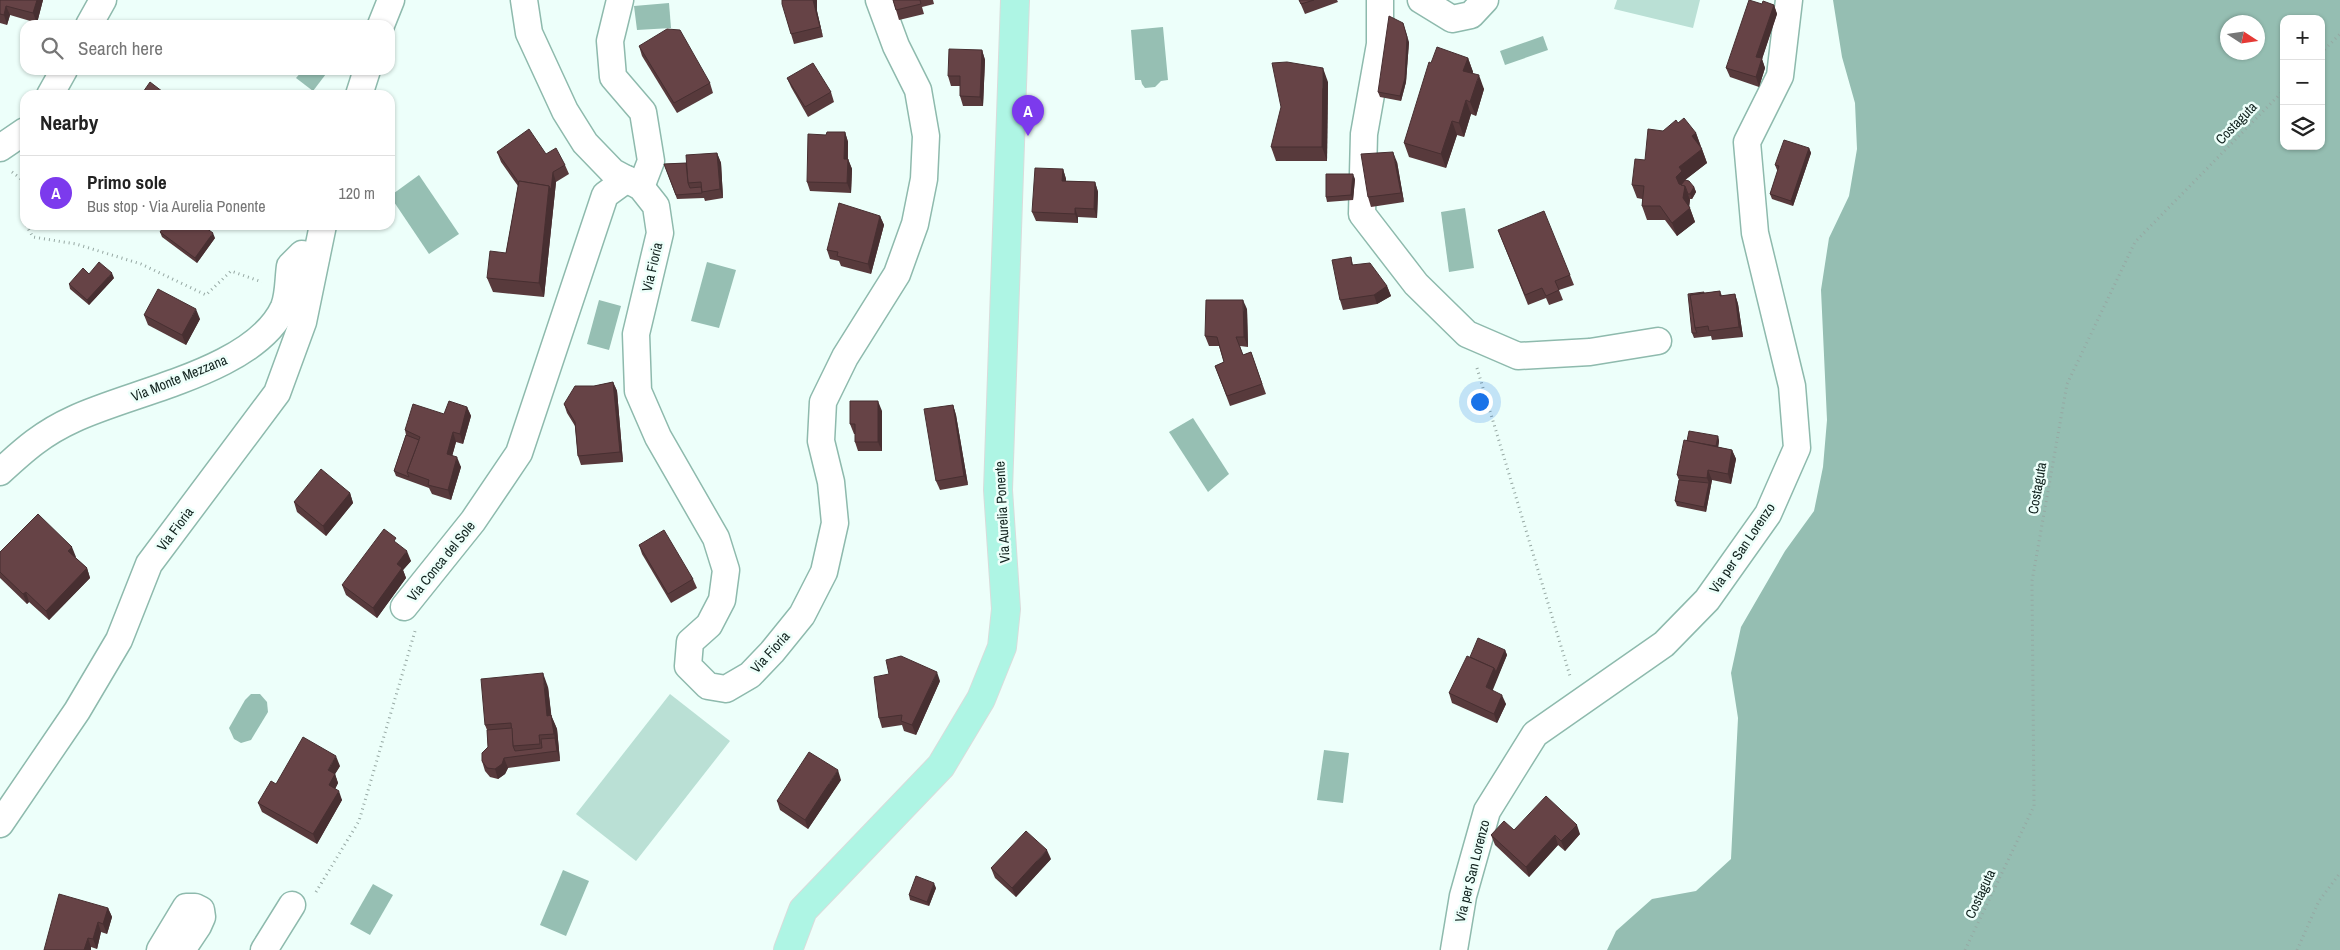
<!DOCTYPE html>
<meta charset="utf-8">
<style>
:root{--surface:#fff;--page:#f6f6f6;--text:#222;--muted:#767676;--line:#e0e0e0;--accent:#7c3aed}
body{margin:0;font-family:"Archivo Narrow",sans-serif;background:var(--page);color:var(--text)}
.controls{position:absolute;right:15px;top:15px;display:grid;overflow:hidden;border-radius:10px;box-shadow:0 1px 4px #0004}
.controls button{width:45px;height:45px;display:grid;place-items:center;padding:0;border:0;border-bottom:1px solid var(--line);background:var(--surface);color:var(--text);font:25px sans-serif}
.compass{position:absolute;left:2220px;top:15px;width:45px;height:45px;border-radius:50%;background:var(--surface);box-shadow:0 1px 4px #0004;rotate:102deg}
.you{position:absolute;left:1479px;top:401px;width:18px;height:18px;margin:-12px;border:4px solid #fff;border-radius:50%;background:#1a73e8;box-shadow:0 0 0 8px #1a73e833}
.badge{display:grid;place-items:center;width:32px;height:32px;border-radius:50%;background:var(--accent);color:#fff;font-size:16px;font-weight:700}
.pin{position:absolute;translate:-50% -41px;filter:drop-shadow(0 1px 2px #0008)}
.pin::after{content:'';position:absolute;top:26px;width:18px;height:15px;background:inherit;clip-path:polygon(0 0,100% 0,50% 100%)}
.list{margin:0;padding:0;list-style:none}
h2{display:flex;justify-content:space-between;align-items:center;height:65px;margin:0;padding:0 20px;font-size:21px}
h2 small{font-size:16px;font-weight:400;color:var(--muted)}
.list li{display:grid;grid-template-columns:32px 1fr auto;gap:15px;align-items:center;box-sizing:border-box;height:75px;padding:0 20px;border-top:1px solid var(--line)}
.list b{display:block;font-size:19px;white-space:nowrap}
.list p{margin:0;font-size:16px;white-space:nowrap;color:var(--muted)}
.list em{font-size:16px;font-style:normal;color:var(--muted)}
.icon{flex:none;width:28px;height:28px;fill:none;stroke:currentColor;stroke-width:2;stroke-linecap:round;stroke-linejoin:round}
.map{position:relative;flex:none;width:2340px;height:950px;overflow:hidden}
.search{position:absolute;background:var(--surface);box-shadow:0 1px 4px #0004;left:20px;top:20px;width:375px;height:55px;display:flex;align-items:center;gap:12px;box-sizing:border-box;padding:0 18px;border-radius:15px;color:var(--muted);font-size:19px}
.panel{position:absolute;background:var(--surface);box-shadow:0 1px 4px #0004;left:20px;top:90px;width:375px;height:140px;border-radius:15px}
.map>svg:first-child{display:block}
.green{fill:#bae0d5}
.forest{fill:#95beb2;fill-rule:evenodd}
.water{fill:#96bfb3}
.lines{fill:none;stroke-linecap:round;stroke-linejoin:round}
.street-casing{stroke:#8ebaad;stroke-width:29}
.primary-casing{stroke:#d9dcdb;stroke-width:30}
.path{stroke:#96a8a3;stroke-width:3;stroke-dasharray:1 4;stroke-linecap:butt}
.street{stroke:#fff;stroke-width:26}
.primary{stroke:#aef5e4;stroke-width:28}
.wall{fill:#583a3c}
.shaded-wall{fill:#472f31}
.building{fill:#664346;stroke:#472f31}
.labels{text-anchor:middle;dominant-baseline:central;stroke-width:5;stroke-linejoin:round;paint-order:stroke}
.street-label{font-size:14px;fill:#11221e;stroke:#edfffa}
</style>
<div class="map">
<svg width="2340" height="950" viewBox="0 0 2340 950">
<rect width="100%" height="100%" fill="#edfffa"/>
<g class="green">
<polygon points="1617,0 1700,0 1693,28 1614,9"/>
<polygon points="670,694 730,741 636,861 576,814"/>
</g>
<path class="forest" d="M1833,0h507v950h-733l9,-19 36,-32 44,-8 35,-32 7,-141 -7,-45 10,-46 44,-76 29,-40 9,-44 4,-47 -6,-130 8,-52 20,-42 8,-47 -2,-46 -13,-46zM2284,19h37v127h-37zM2228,22h30v30h-30z"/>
<g class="water">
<polygon points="669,3 671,28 637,30 634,6"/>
<polygon points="1163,27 1168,80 1161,81 1155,87 1145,88 1142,84 1141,80 1135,80 1131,30"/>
<polygon points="1543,36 1548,50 1505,65 1500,51"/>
<polygon points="303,70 329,70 313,91 296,78"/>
<polygon points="419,175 459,234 429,254 390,196"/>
<polygon points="1465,208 1474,268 1449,272 1441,212"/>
<polygon points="707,262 736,270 719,328 691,321"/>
<polygon points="599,300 621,306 609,350 587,344"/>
<polygon points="1193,418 1229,474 1208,492 1169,432"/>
<polygon points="251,694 260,694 267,702 268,712 251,740 241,743 234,739 229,728 245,700"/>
<polygon points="1324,750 1349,753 1343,803 1317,800"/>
<polygon points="563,870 589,881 566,936 540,925"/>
<polygon points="373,884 393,895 370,935 350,924"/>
</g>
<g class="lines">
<g class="street-casing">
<g id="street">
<polyline points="524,0 529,33 565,111 585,143 613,172 641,187 656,206 660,233 636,334 638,391 658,437 716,538 726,570 722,600 709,625 690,642 688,666 708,686 726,689 750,675 772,652 802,615 824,572 835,523 831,482 821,441 823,402 845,357 897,274 915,224 924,179 926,136 918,90 896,46 879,0"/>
<polyline points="620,0 610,41 613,77 643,112 651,161 641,187"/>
<polyline points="1380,0 1380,44 1364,134 1362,214 1416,284 1467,334 1518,356 1590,352 1658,341"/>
<polyline points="1421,0 1452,19 1471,15 1485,0"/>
<polyline points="89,25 103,0"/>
<polyline points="381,25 391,0"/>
<polyline points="50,95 64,70"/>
<polyline points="359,95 367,70"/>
<polyline points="0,148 25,131"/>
<path d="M0,472c25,-23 43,-39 74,-53 59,-28 181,-48 210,-112 5,-13 4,-27 6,-41l12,-12 14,3"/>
<polyline points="404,607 473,521 519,453 605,195 627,179"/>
<polyline points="0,824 77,711 119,640 149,564 277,393 303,322 323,225"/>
<polyline points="160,950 186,907 195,907 201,910 202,917 198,926 182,950"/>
<polyline points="264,950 292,905"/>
<polyline points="1454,950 1463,896 1487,811 1535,734 1664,644 1707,600 1768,514 1797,448 1792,386 1755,233 1747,142 1780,76 1789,0"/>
</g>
</g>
<g class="primary-casing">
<polyline id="primary" points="788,950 803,910 941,766 981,699 1002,647 1006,609 998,490 1015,0"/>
</g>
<g class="path">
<polyline points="2321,53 2340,34"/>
<polyline points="12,172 25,182"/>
<polyline points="25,212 21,217 25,224"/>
<polyline points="26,225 33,237 76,244 141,264 206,295 231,271 262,282"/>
<polyline points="1477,368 1570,676"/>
<polyline points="316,892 359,821 415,631"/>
<polyline points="1965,950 2034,806 2032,581 2067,384 2135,242 2284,90"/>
<polyline points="2297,950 2319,901 2340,873"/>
</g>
<use href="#street" class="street"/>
<use href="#primary" class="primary"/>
</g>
<g class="wall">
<polygon points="0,0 43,0 37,23 10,15 7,25 0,23"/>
<polygon points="782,0 817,0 817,11 823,37 794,44 791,34"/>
<polygon points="893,0 933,0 934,4 922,7 924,14 899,20"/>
<polygon points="1299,0 1337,0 1338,2 1305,14"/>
<polygon points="1762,4 1774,5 1777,14 1762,59 1765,68 1759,87 1730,77 1726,68"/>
<polygon points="1409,42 1406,82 1401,101 1380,97 1378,92"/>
<polygon points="639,46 710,83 713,93 677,113 642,56"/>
<polygon points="982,50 985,60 983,106 963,106 960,96 960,86 951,86 948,76"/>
<polygon points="1468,58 1473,72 1472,74 1484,89 1476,116 1471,114 1464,137 1457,135 1446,168 1409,157 1404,143 1431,63"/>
<polygon points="787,78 831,92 834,102 808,117 791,87"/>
<polygon points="1328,82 1327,161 1276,161 1271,147"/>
<polygon points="1678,123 1696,133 1707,163 1685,180 1694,187 1696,192 1692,199 1690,199 1689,206 1695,222 1677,236 1665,220 1647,220 1642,206 1642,199 1637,198 1632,185 1645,160"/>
<polygon points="845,132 848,142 848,159 852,169 851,193 810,191 807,182 826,135"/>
<polygon points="1809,148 1811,153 1793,206 1772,199 1770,194 1778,170 1777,170 1775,165"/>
<polygon points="497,152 546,154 565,165 569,174 556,182 544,297 493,292 487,278 506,253 518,186 501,162"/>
<polygon points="717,153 721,163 723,198 705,201 704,198 677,199 664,164 686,163"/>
<polygon points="1397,162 1404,202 1371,207 1368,197"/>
<polygon points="1063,169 1066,179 1066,181 1095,182 1098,192 1097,218 1078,217 1078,223 1036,221 1032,212"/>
<polygon points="1355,179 1353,200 1327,202 1326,197"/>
<polygon points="880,216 884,225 871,274 841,266 839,261 830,259 827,250"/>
<polygon points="1498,230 1570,275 1574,285 1559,290 1563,300 1549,305 1546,298 1528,305"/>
<polygon points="160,232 215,238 197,263 162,237"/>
<polygon points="1351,257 1353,265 1387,286 1391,296 1377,304 1343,310 1340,300"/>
<polygon points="89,274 114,278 89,305 70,289 69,284"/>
<polygon points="1720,291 1722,296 1735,294 1738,304 1743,337 1712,340 1711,336 1694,338 1692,333 1704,293"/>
<polygon points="1247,309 1248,347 1240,346 1243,355 1251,352 1266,394 1230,406 1215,366 1224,362 1219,346 1209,346 1205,336"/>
<polygon points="144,315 200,319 186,345 148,325"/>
<polygon points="613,382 617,391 623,462 581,465 578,456 575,426 567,413 564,404 594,386"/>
<polygon points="953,405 956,415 968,485 940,490 936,481"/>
<polygon points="467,407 471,416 463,444 456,442 452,456 461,467 451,500 432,494 429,488 396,476 394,471 406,435 405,430 444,414"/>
<polygon points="882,411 882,451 858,451 855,442 855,434 854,434 850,424"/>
<polygon points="1718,436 1719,441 1718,447 1732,450 1736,459 1731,484 1712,480 1706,512 1677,506 1675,501 1679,480 1677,475 1687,441"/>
<polygon points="350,493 353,503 326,536 297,512 294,502"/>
<polygon points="398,544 411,561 403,570 406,578 377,618 346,595 342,585"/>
<polygon points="639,545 693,579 697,588 671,603 642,554"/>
<polygon points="0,552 76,557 75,557 87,568 90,578 49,620 29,602 27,604 0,578"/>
<polygon points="1505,650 1507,655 1492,690 1506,704 1497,723 1452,703 1449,693 1470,657"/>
<polygon points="940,681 916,735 904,731 902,725 882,728 879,718"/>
<polygon points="548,687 551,715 557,729 560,761 508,768 505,774 498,779 490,777 485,771 482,761 488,747 487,730 485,725"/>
<polygon points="340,766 335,774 338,783 335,789 342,800 317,844 262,812 258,803 276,784"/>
<polygon points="841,780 808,829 780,810 777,801"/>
<polygon points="1514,830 1580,834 1565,851 1558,845 1529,877 1495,845 1491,835"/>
<polygon points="1051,859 1016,897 995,878 991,868"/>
<polygon points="936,888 929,906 910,900 909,895"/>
<polygon points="108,908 112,917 107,934 101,932 97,949 91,947 91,950 44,950"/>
</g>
<g class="shaded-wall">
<polygon points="37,0 43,0 37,23 33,13"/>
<polygon points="813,0 817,0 817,11 823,37 820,27"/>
<polygon points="1774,5 1777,14 1762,59 1765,68 1759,87 1756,77 1756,57"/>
<polygon points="6,6 10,15 7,25 4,15"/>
<polygon points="1403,23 1409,42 1406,82 1401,101 1400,96"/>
<polygon points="982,50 985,60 983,106 980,97"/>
<polygon points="1468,58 1473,72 1468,85 1463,71"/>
<polygon points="1323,68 1328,82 1327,161 1322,147"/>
<polygon points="1479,75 1484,89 1476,116 1470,102"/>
<polygon points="1466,100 1471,114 1464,137 1459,123"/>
<polygon points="1452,121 1457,135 1446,168 1441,154"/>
<polygon points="845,132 848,142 847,169 844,159"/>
<polygon points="1696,133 1701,147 1692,136"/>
<polygon points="1809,148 1811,153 1793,206 1791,201"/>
<polygon points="1702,149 1707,163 1685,180 1685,187 1690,200 1689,209 1690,208 1695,222 1677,236 1672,223 1681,191 1676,177 1679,167"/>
<polygon points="1393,152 1397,162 1404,202 1401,193"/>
<polygon points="717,153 721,163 723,198 720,189"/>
<polygon points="848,159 852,169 851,193 847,183"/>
<polygon points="1063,169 1066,179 1066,191 1062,181"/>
<polygon points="553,172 556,182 544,297 539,283 549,186"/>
<polygon points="1353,174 1355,179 1353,200 1351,195"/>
<polygon points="1095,182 1098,192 1097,218 1094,209"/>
<polygon points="1694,187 1696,192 1692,199 1690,194"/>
<polygon points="1075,208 1078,217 1078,223 1075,214"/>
<polygon points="880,216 884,225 871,274 868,264"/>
<polygon points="213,233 215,238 197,263 195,258"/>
<polygon points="112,273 114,278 89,305 87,300"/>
<polygon points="1387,286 1391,296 1377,304 1374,295"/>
<polygon points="1735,294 1738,304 1743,337 1739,327"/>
<polygon points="1243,300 1247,309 1248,347 1244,337"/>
<polygon points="196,309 200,319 186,345 182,335"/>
<polygon points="613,382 617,391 623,462 620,452"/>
<polygon points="878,401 882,411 882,451 878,442"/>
<polygon points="953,405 956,415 968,485 964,476"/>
<polygon points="467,407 471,416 463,444 460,434"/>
<polygon points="453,432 456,442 450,464 447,454"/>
<polygon points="1718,436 1719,441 1717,456 1715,451"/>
<polygon points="1732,450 1736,459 1731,484 1728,474"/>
<polygon points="457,457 461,467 451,500 448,490"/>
<polygon points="1708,470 1712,480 1706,512 1704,507 1709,483 1707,478"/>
<polygon points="350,493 353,503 326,536 323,526"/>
<polygon points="72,547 76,557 72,560 68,551"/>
<polygon points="407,551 411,561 403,570 406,578 377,618 373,608 397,564"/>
<polygon points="87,568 90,578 49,620 46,611"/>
<polygon points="26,592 29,602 27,604 23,594"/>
<polygon points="1505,650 1507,655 1490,697 1486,687 1494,668"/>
<polygon points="937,672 940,681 916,735 912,725"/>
<polygon points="543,673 548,687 553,729 547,716"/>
<polygon points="1502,695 1506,704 1497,723 1494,714"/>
<polygon points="551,715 557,729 560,761 557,751"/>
<polygon points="336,756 340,766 335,774 338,783 332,795 329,785 328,770"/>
<polygon points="504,758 508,768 505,774 498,779 495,769"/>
<polygon points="838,770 841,780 808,829 805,820"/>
<polygon points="339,791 342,800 317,844 313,834"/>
<polygon points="1577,825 1580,834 1565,851 1561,841"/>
<polygon points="1555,835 1558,845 1529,877 1526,867"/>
<polygon points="1047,850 1051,859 1016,897 1012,888"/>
<polygon points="934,883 936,888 929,906 927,902"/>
<polygon points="108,908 112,917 107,934 103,924"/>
<polygon points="98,922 101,932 97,949 93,939"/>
<polygon points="88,938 91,947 91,950 84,950"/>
</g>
<g class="building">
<polygon points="0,0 37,0 33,13 6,6 4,15 0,14"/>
<polygon points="782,0 813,0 820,27 791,34 782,4"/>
<polygon points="893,0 920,0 921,4 896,10"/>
<polygon points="1299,0 1314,0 1301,4"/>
<polygon points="1749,0 1762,4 1763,1 1774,5 1756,57 1762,58 1756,77 1726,68"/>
<polygon points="1389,16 1403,23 1407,37 1405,78 1400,96 1378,92"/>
<polygon points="667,29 680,30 710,83 674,103 639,46"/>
<polygon points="1437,47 1468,58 1463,71 1479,75 1470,102 1466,100 1459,123 1452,121 1441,154 1404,143 1429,62 1431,63"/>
<polygon points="949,49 982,50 980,97 960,96 960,76 948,76"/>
<polygon points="1287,62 1323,68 1322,147 1271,147 1281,107 1272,63"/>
<polygon points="813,63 831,92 805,107 787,78"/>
<polygon points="150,82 167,95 141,95"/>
<polygon points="1684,118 1696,133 1692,136 1702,149 1679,167 1682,171 1676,177 1679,184 1685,186 1683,198 1690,208 1672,223 1660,206 1642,206 1644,186 1632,185 1635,159 1645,160 1648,129 1663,131 1676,120 1678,123"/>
<polygon points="529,129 546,154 556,148 565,165 553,172 551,190 549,186 519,181 519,183 497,152"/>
<polygon points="827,132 845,132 844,159 848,159 847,183 807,182 808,134 826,135"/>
<polygon points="1784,140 1809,148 1791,201 1770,194 1779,166 1775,165"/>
<polygon points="1393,152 1401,193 1368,197 1361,154"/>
<polygon points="717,153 720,189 702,192 701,182 688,183 686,155"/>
<polygon points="686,163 688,183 690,188 701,187 702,193 676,195 664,164"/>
<polygon points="1035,168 1063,169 1062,181 1095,182 1094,209 1075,208 1075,214 1032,212"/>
<polygon points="1326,174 1353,174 1351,195 1326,197"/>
<polygon points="1685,180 1689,181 1694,187 1690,194 1688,194 1685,186 1681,185"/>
<polygon points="519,181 549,186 539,283 487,278 490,251 506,253"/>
<polygon points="839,203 880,216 868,264 837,256 838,252 827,250"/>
<polygon points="1544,211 1570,275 1555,281 1559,290 1546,296 1542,288 1525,295 1498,230"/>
<polygon points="165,225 202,225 213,233 195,258 160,232"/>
<polygon points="1351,257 1352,265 1370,263 1387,286 1374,295 1340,300 1332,260"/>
<polygon points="99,262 112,273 87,300 69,284 83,268 89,274"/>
<polygon points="158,289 196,309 182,335 144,315"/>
<polygon points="1720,291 1720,296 1735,294 1739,327 1709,331 1708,326 1695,328 1690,295"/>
<polygon points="1704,292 1704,293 1690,295 1695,328 1697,333 1692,333 1688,294"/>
<polygon points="1206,300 1243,300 1244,337 1236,337 1243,355 1251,352 1262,384 1227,396 1215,366 1224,362 1217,337 1205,336"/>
<polygon points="613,382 620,452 578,456 575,422 564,404 575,386 594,386"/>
<polygon points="449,401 467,407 460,434 453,432 447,454 457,457 448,490 428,485 429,480 407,472 420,437 405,430 413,404 444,414"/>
<polygon points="850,401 878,401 878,442 855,442 855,424 850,424"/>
<polygon points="953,405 964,476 936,481 924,409"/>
<polygon points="1689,431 1718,436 1716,446 1687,441"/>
<polygon points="406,435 419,440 407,472 409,477 394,471"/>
<polygon points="1684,440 1732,450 1728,474 1708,470 1707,478 1677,475"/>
<polygon points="321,469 350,493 323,526 294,502"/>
<polygon points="1679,480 1709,483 1704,507 1675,501"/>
<polygon points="38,514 72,547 68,551 87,568 46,611 26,592 23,594 0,572 0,552"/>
<polygon points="384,529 396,538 394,541 407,551 397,564 402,568 373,608 342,585"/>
<polygon points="664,530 693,579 668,594 639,545"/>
<polygon points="1478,638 1505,650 1496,672 1494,668 1470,657"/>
<polygon points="901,656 937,672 912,725 901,721 902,715 879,718 874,677 889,674 886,660"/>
<polygon points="1467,656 1494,668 1486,687 1502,695 1494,714 1449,693"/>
<polygon points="543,673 547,716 551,715 554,734 539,735 540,744 513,746 511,723 485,725 481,679"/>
<polygon points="512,728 513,746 515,751 542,748 541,739 555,738 557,751 504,758 502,764 495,769 487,768 482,761 482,753 488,747 487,730"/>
<polygon points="303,737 336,756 328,770 335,774 329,785 339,791 313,834 258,803 271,781 276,784"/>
<polygon points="809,752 838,770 805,820 777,801"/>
<polygon points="1546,796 1577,825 1561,841 1555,835 1526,867 1491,835 1504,821 1514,830"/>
<polygon points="1026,831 1047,850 1012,888 991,868"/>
<polygon points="916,876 934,883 927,902 909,895"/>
<polygon points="59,894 108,908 103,924 98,922 93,939 88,938 84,950 44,950"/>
</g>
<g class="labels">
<g class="street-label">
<text transform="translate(2236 123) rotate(-46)">Costaguta</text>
<text transform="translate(652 267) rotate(-77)">Via Fioria</text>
<text transform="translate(179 378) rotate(-22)">Via Monte Mezzana</text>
<text transform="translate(2037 488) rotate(-80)">Costaguta</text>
<text transform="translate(1002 512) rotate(-93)">Via Aurelia Ponente</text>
<text transform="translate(175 529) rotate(-53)">Via Fioria</text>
<text transform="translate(1742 548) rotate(-56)">Via per San Lorenzo</text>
<text transform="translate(441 561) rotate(-51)">Via Conca del Sole</text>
<text transform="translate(770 652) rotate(-48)">Via Fioria</text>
<text transform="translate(1472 871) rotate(-76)">Via per San Lorenzo</text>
<text transform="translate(1980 894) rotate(-65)">Costaguta</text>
</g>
</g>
</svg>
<div class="controls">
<button>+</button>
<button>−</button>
<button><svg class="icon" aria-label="layers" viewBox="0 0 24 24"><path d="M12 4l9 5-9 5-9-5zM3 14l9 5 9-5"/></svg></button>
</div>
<svg class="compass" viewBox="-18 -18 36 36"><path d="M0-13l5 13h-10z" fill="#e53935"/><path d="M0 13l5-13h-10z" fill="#767676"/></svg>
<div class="you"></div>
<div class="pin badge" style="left:1028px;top:136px">A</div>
<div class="search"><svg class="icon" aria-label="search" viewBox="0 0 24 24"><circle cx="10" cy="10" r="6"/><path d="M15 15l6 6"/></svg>Search here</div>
<section class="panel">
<h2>Nearby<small></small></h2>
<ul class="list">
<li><span class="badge">A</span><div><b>Primo sole</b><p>Bus stop · Via Aurelia Ponente</p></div><em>120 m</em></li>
</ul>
</section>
</div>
